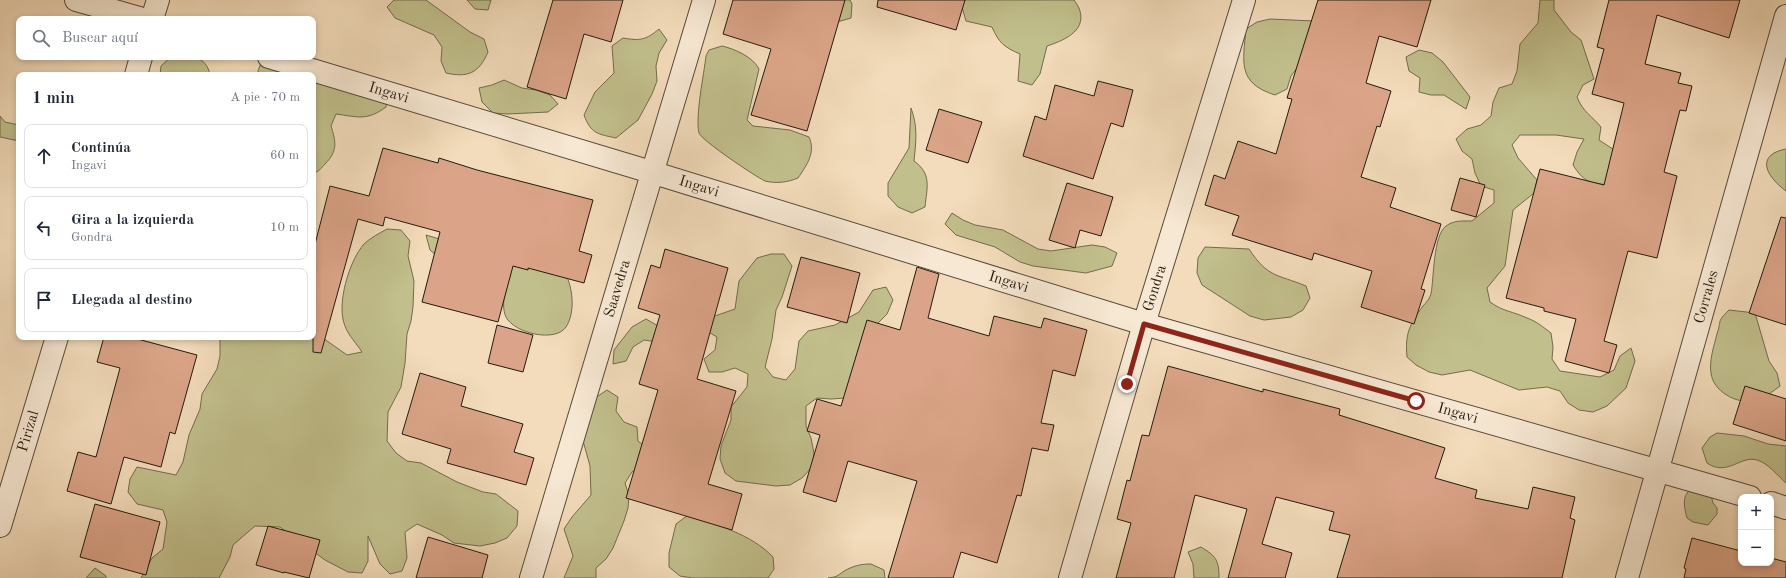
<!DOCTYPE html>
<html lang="es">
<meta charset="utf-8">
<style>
:root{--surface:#fff;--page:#f2f2f3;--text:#1f2937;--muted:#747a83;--line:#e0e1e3}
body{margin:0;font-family:"Old Standard TT",serif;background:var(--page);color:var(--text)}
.controls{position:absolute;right:12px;bottom:12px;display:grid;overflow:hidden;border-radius:8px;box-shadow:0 2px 6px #0003}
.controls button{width:36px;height:36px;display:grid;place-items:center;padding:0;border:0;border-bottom:1px solid var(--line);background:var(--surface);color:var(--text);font:20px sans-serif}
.stop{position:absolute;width:12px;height:12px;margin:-9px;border:3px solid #8f2418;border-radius:50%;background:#fff}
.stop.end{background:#8f2418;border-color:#fff;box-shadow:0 1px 4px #0008}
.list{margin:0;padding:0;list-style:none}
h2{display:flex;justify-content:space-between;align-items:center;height:52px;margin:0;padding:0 16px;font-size:17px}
h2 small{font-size:13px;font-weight:400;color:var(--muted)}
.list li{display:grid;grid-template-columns:26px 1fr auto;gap:12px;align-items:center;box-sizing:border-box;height:64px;margin:0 8px 8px;padding:0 8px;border:1px solid var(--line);border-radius:8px}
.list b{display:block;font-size:15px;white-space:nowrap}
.list p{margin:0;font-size:13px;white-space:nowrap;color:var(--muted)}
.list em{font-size:13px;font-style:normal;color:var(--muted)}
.icon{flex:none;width:22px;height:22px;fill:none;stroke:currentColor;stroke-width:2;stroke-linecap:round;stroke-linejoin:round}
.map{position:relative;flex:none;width:1786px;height:578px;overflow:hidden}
.search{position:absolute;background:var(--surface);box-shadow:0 2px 6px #0003;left:16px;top:16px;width:300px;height:44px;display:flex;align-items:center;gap:10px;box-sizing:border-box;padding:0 14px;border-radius:8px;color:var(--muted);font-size:15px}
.panel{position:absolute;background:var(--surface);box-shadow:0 2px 6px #0003;left:16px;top:72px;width:300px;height:268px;border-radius:8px}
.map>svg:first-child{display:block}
.green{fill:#c1bf8c;stroke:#726c4c}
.building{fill:#dba488;stroke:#241a0d}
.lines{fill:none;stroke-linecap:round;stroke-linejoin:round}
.minor-casing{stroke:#584a38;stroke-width:24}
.minor{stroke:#f7e8d3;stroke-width:22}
.route{stroke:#8f2418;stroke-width:5}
.labels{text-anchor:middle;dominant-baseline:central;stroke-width:4;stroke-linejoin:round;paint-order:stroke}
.street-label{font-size:15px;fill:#241a0d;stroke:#f7e8d3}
</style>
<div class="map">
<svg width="1786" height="578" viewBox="0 0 1786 578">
<rect width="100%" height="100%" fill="#f3dcbb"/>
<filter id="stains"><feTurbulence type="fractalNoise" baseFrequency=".005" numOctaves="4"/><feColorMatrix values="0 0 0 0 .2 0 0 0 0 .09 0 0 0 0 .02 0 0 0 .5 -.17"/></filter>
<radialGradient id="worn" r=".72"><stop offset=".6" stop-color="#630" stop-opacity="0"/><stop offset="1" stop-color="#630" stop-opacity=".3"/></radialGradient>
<g class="green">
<path d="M394,0h32l44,32 14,7 4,13c-9,21 -20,26 -42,21l-5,-12 1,-14 -8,-12 -39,-17 -8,-11z"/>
<polygon points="467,0 491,0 488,10 475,9"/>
<polygon points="821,0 850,0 852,4 851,18 837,22"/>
<path d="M965,0h109c2,3 5,7 6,11 6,21 -18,30 -33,35l-7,28 -8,11 -14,-4 2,-27c-16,-7 -21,-11 -28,-27l-26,-6 -4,-14z"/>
<path d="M1540,0h14v10l17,22 10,8 13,39 -11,6 -6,12c6,15 14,18 24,30l-2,13 23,15 -15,30c-19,-3 -23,-3 -34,-20l4,-13 7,-13 -28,-4h-36l-8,10 6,13 19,22 -3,13 -21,17 -8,56 -18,22 3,14c14,10 22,9 37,16 9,3 16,9 24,15l2,14 -1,12 8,12 40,6 14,-7 6,-14 11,-8 4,13 -9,27 -19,18 -14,6 -14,-2 -11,-7 -8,-12 -13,-4 -28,3 -49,-20 -28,5 -13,-3 -13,-7 -9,-8c-2,-23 2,-32 16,-51 3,-3 7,-8 8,-12 3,-16 2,-58 15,-68 8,-6 17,-5 26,-5l22,-18v-13l-13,-4 -6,-13 -3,-14 -10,-8 -6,-12 11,-10 14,-4 10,-9 2,-14 6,-14 13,-4 5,-13 3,-27 18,-21z"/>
<path d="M1270,19l44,2 -14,43 -9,12 -4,13 -12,6c-38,-12 -32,-33 -29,-66l11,-7z"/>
<path d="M659,29l8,11 -8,13 -3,13 1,15 -5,13 -14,26 -22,18c-18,-4 -25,-4 -32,-23l11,-23 19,-19 -2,-27 11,-8c17,3 23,2 36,-9z"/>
<path d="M722,46c13,3 31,11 37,23l-12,51 6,6 37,4 19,7c7,15 -2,28 -11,41 -9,4 -22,6 -33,3 -9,-4 -64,-41 -66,-48 -4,-16 5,-59 7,-77l3,-6z"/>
<polygon points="1419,50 1432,53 1443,62 1470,97 1466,109 1444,95 1431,95 1419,92 1420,78 1409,71 1406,57"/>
<path d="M171,57c18,0 35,-3 39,18h-50l1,-9z"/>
<path d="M263,58l125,36 -2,13c-19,14 -28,10 -50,7l-5,12c5,16 7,25 -6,38 -4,4 -6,8 -12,9v-98h-54l-1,-4z"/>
<polygon points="504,80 522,88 536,90 550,95 558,104 548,112 507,114 493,113 482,102 479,88 492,85"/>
<path d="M911,108c7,19 5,33 3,53 18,13 13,26 11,46l-13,6 -14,-6 -10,-11v-13l21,-35z"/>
<polygon points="0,116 5,122 19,125 19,141 0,137"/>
<path d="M1786,149v42c-11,-8 -30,-27 -12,-38 4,-2 7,-3 12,-4z"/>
<polygon points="952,213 963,220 975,225 1003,230 1038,249 1051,251 1092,245 1105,247 1117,253 1112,266 1086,273 1033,266 1020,262 995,247 956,235 945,224"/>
<path d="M387,229l14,1 9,11 -2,15 6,25 -1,26 -2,14 -4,13 -2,29 -4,24 -13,25 -1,29 9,12 11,8 14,2 36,19 26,10 13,2 22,17 -1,15 -10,12 -12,5 -15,3 -26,-3 -12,-8 -25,-11 -12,8 2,26 -5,13 -12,3 -10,-10 -12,-28v25l-6,12 -14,-1 -23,-12 -45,-33 -25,-1 -22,19 -3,12 -11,21h-78l11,-20 11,-9 4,-27 -4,-12 -26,-6 -9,-12 2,-13 7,-12 39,8 7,-13 6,-27 11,-26 2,-15 15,-25 3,-13v-19h93v-6l34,24 15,-3c-5,-8 -14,-17 -17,-26 -9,-21 4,-65 19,-82 6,-6 16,-11 23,-15z"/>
<path d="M426,235l141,42c6,14 8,36 -1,50 -11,16 -52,6 -60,-10 -4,-8 -2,-19 -1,-27l-65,-31 -10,-9z"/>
<path d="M1205,247l44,2c19,29 28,25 57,37l4,12 -7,12 -12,7 -27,3 -14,-4 -48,-31 -5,-12 1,-15z"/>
<polygon points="771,254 784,254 792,266 782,297 776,310 772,339 765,367 773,377 786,380 795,369 799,341 808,331 835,325 859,312 873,290 886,287 893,300 887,314 866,335 845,398 831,399 817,398 806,406 806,426 811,438 814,453 812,467 802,478 790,485 776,486 736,481 725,473 720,459 721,446 731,420 731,407 747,387 748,374 735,368 722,372 709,372 704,359 715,350 717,337 705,330 712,317 735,309 739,281 757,258"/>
<path d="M1729,310l26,3 14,48 8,12 3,13c-8,6 -17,13 -27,15 -17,3 -40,-10 -42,-28 -2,-13 3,-27 6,-39 5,-15 -1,-11 12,-24z"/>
<polygon points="646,319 679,338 657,342 644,340 633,347 626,361 613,364 614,350 632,327"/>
<polygon points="607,390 618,397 616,411 624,422 637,427 638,441 648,449 643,465 632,472 625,483 629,496 628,508 624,521 613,548 606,559 596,568 596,578 564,578 573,556 564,529 572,517 591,495 590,466 582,437 595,398"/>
<path d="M1717,433l27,3 24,8 18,2v37c-8,-7 -18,-20 -29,-23 -16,-5 -30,17 -50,3l-5,-15 8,-11z"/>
<path d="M1707,480l6,23 4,5v6l-9,11 -15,-3 -6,-4c-7,-25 0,-28 20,-38z"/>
<path d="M688,515c29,10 63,19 85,42l1,12 -6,9h-75l-13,-2 -11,-9v-14l7,-29z"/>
<path d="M1201,547c15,9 18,13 18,31h-25l-1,-14 -5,-12z"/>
<path d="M871,564l13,6 1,8h-57c12,-1 11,-5 20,-9 8,-4 15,-5 23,-5z"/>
<polygon points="95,568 106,576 106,578 86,578"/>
</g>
<g class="building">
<polygon points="553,0 623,0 611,42 584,34 566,99 527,87"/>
<polygon points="733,0 845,0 807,131 751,115 771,49 723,34"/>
<polygon points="878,0 965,0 956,30 877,7"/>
<polygon points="1318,0 1431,0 1417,47 1379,36 1366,83 1391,91 1380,127 1377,126 1361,177 1396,188 1390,207 1441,224 1421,289 1425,290 1414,324 1361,307 1372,271 1314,253 1312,260 1232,235 1239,216 1205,205 1214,175 1225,179 1238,141 1276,154 1292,99 1287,98"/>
<polygon points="1609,0 1740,0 1729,38 1657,15 1645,64 1681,73 1678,83 1692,86 1686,111 1680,110 1664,172 1677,176 1657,258 1628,251 1604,341 1617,345 1609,373 1565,361 1576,319 1544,311 1544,308 1506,298 1540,169 1604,185 1624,103 1592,94 1604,49 1597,47"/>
<polygon points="1098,81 1133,90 1123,127 1111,123 1093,179 1023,156 1035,116 1046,120 1055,85 1094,96"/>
<polygon points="939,109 982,122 968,163 926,150"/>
<polygon points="383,148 438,163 439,158 477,170 593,200 579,251 592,255 584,283 528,268 528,270 513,266 498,322 422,302 440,232 385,217 383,226 358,219 321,353 313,352 313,252 330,186 369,196"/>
<polygon points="1460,178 1485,185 1476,217 1451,210"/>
<polygon points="1067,183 1113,197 1101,236 1080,230 1075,248 1049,240"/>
<polygon points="1781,217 1786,218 1786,325 1749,313"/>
<polygon points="665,249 728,268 697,379 736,391 708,484 742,494 732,530 626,498 658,390 639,384 660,315 638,308 651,265 660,268"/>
<polygon points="801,257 860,273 847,323 787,307"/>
<polygon points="917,267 939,274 928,318 989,336 994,316 1041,328 1044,318 1087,330 1075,376 1053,370 1041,423 1054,425 1048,451 1032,448 1021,496 1017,495 997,563 961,552 953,578 888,578 917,481 848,461 836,502 803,492 820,435 807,431 817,399 841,406 867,320 900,330"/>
<polygon points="497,325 533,335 523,372 488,363"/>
<polygon points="104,337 130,337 197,355 175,434 170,432 161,467 124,457 111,504 67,491 78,452 96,457 120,368 97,362"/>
<polygon points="1168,366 1263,392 1263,389 1340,409 1339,415 1445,448 1435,478 1477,490 1475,498 1528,509 1533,487 1575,497 1570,518 1575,520 1562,578 1337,578 1350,535 1329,530 1334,512 1276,497 1262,544 1292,553 1285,578 1228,578 1247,509 1195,495 1174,578 1116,578 1131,523 1117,519 1127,480 1130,481 1142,435 1149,436"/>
<polygon points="420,373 466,387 461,406 523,424 514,452 534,458 526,485 447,463 451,449 402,434"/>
<polygon points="1745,386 1786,399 1786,441 1733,424"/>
<polygon points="95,504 160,522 146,575 80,557"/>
<polygon points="268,526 320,540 309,578 284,572 284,573 256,565"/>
<polygon points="428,537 488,555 482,578 416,578"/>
<polygon points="1692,538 1741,551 1741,563 1771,563 1771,558 1786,562 1786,578 1684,578 1686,569 1684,568"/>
</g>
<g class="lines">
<g class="minor-casing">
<g id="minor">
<polyline points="76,0 143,19"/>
<polyline points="152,19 158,0"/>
<path id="s1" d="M269,57l382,115 493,152 606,173"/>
<polyline points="136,75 141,57"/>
<polyline points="1771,503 1786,508"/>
<path id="s2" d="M0,526l57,-189"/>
<path id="s3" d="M531,578l173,-578"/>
<path id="s4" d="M1070,578l74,-254 100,-324"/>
<path id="s5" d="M1627,578l159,-562"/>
</g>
</g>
<use href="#minor" class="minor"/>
</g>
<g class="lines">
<polyline class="route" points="1127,384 1144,324 1416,401"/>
</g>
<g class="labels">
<g class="street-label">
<text stroke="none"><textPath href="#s1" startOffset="125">Ingavi</textPath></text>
<text stroke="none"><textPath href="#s1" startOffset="449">Ingavi</textPath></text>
<text stroke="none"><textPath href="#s1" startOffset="773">Ingavi</textPath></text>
<text stroke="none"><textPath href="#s4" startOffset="302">Gondra</textPath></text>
<text stroke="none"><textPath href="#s3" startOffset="302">Saavedra</textPath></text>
<text stroke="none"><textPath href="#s5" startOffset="292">Corrales</textPath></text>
<text stroke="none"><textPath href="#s1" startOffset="1241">Ingavi</textPath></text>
<text stroke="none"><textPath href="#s2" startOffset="99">Pirizal</textPath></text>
</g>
</g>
<rect width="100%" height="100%" filter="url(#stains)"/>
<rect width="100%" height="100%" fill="url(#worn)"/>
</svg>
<div class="controls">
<button>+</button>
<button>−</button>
</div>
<div class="stop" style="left:1416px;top:401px"></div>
<div class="stop end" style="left:1127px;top:384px"></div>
<div class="search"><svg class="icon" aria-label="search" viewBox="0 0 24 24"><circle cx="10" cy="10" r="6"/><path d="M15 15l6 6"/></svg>Buscar aquí</div>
<section class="panel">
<h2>1 min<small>A pie · 70 m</small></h2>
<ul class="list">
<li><svg class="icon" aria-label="ahead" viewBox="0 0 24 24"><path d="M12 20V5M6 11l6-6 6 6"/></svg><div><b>Continúa</b><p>Ingavi</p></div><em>60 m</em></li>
<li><svg class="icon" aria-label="left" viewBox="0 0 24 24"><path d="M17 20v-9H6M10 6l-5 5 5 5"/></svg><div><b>Gira a la izquierda</b><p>Gondra</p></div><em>10 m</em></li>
<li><svg class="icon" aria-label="arrive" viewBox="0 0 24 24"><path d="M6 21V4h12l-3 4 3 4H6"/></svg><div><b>Llegada al destino</b></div></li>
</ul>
</section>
</div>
